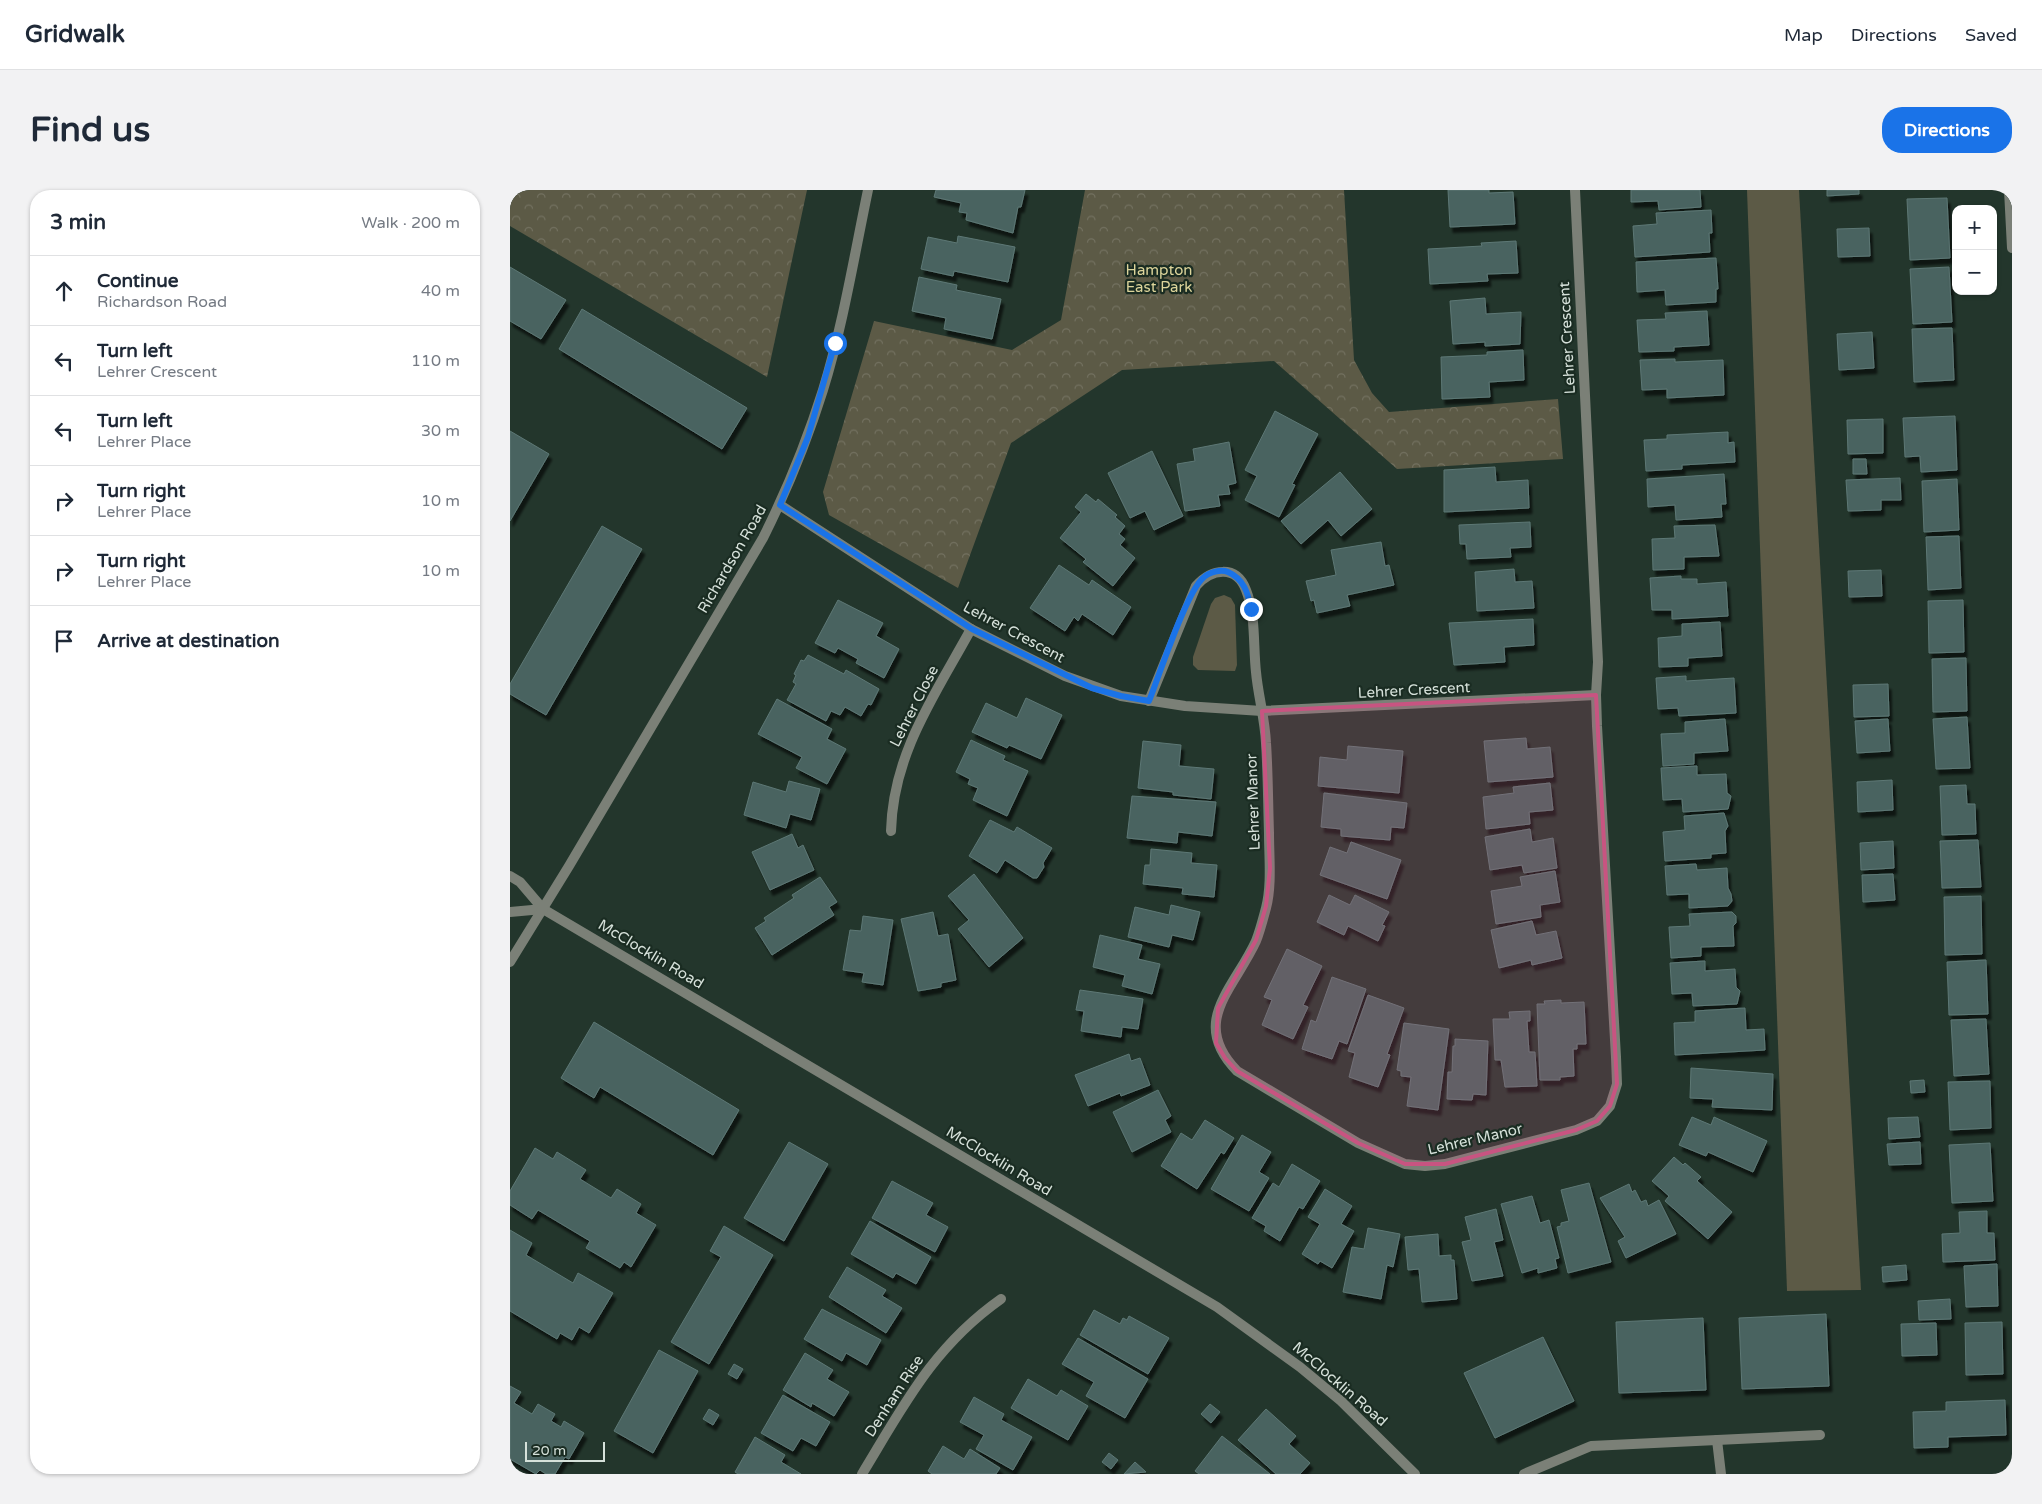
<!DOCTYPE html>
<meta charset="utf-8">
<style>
:root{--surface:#fff;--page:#f2f2f3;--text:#1f2937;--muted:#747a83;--line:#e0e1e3;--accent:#1a73e8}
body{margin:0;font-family:"Varela Round",sans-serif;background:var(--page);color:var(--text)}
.controls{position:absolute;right:15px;top:15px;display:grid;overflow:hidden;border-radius:10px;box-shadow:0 1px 4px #0004}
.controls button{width:45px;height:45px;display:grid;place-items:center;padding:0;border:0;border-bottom:1px solid var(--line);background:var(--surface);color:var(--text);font:25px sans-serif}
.scale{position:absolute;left:15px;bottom:12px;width:80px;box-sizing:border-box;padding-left:5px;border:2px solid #d6e1da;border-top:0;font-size:14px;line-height:18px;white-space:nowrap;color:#d6e1da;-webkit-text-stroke:4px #1a2c22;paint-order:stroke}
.stop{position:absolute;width:15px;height:15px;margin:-11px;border:4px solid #1a73e8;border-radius:50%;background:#fff}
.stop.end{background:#1a73e8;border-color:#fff;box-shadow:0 1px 5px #0008}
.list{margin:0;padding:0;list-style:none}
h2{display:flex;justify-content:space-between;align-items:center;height:65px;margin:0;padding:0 20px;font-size:21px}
h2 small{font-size:16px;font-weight:400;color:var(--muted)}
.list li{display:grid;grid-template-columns:32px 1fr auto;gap:15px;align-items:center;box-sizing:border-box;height:70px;padding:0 20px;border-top:1px solid var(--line)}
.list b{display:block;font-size:19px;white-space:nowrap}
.list p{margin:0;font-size:16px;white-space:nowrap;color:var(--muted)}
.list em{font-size:16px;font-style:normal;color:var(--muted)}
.icon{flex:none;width:28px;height:28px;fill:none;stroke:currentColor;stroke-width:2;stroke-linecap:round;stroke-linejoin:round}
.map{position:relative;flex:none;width:1502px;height:1284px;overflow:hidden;border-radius:20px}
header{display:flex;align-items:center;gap:30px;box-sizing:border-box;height:70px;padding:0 25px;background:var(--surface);border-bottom:1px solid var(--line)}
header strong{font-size:24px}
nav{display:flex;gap:28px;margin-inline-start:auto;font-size:18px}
.intro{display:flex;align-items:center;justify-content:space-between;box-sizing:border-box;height:120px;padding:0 30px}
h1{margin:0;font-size:35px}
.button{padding:12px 22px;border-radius:20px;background:var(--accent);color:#fff;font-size:18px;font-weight:700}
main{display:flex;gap:30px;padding:0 30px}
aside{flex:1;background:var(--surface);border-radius:20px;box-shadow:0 1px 4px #0004}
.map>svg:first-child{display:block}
.grass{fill:#5c5a46}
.park{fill:url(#park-crowns)}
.building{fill:#4a6361;stroke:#5d7875;filter:url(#shadow)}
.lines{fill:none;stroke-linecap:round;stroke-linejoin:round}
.minor{stroke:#7b8077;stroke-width:10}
.tertiary{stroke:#7b8077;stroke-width:10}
.route{stroke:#1a73e8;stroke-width:6}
.marked{fill:#c85481;fill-opacity:0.2;stroke:#c85481;stroke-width:4;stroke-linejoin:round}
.labels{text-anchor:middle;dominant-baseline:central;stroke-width:4.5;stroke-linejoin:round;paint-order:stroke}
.park-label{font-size:15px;fill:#ddd59b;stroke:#1a2c22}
.street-label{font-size:15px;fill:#d6e1da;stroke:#1a2c22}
</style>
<header>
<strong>Gridwalk</strong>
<nav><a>Map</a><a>Directions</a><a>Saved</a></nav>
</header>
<div class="intro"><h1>Find us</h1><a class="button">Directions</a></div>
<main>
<aside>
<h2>3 min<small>Walk · 200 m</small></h2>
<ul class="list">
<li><svg class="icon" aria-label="ahead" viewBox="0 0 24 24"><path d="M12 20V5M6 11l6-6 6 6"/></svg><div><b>Continue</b><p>Richardson Road</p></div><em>40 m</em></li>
<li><svg class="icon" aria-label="left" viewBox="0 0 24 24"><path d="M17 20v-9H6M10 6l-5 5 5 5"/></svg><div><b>Turn left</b><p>Lehrer Crescent</p></div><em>110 m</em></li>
<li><svg class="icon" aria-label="left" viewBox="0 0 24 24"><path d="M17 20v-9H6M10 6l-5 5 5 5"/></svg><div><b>Turn left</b><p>Lehrer Place</p></div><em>30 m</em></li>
<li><svg class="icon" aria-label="right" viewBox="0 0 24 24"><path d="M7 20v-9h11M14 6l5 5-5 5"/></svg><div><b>Turn right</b><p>Lehrer Place</p></div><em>10 m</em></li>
<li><svg class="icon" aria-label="right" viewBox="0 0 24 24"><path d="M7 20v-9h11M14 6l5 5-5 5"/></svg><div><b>Turn right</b><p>Lehrer Place</p></div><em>10 m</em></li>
<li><svg class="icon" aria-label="arrive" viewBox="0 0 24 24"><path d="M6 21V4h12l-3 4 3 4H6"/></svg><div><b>Arrive at destination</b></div></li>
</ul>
</aside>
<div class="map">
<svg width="1502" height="1284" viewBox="0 0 1502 1284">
<defs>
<pattern id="park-crowns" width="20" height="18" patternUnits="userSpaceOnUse" patternTransform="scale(1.25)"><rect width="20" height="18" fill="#5c5a46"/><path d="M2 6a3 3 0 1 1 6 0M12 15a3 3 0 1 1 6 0" fill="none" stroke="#737160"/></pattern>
<filter id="shadow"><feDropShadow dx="3" dy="5.5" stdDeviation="1" flood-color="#0009"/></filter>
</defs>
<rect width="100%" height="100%" fill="#23362c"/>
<g class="grass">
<polygon points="1237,0 1289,0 1351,1100 1277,1101"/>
<polygon points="714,405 721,408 725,415 727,475 725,481 688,480 683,475 683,467 701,414 705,408"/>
</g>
<g class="park">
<polygon points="0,0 297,0 257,187 0,36"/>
<polygon points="575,0 834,0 844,170 862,203 879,222 1048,209 1053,269 887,279 764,171 612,180 501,253 448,398 319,325 313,302 364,131 502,160 551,130"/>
</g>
<g class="building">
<polygon points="426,0 515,0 511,17 508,17 503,43 456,30 457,23 449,22 451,13 424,7"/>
<polygon points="938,0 979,0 979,3 1003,2 1005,34 940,37"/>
<polygon points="1121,0 1190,0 1191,17 1149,20 1148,11 1121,12"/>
<polygon points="1317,0 1349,0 1349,4 1317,6"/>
<polygon points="1437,8 1440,68 1400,70 1397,9"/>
<polygon points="1201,20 1202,43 1199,43 1200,62 1125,67 1123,36 1147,34 1146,23"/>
<polygon points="1359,38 1360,66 1328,67 1327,39"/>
<polygon points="448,46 505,57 498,92 444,81 443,86 411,79 418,47 447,53"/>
<polygon points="1006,51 1008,83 977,84 978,91 920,94 918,59 972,56 971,53"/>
<polygon points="1206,68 1208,99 1206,99 1206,112 1156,115 1155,100 1127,102 1126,72"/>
<polygon points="0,77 56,110 31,149 0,131"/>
<polygon points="1439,77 1442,132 1403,134 1400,79"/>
<polygon points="409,87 447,95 446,100 491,109 482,149 434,139 436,128 402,121"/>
<polygon points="975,108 976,124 1011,122 1010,154 975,156 975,152 943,154 940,111"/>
<polygon points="72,119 237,218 212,259 49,159"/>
<polygon points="1197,121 1199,155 1164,157 1164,161 1129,162 1127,130 1156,129 1155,123"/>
<polygon points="1442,138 1444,190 1404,192 1402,139"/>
<polygon points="1362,142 1364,178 1329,180 1327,144"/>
<polygon points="1013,160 1014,190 979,192 980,207 932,209 931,167 977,165 977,162"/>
<polygon points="1165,169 1165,172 1213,170 1214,205 1157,208 1157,199 1132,200 1130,170"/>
<polygon points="765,221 808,244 782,294 785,295 769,327 735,310 747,286 735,280"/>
<polygon points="1445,226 1447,280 1411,282 1410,266 1395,267 1393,228"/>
<polygon points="1373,229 1373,263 1338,264 1337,230"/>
<polygon points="0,241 39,264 0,331"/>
<polygon points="1218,242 1218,253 1224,252 1225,272 1172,275 1172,279 1136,281 1134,250 1157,249 1157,245"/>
<polygon points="719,252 726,293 718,295 720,304 708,305 710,316 675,321 667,274 685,271 683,259"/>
<polygon points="642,261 673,326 644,340 635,321 620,328 598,283"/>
<polygon points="1343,269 1356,269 1357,284 1343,284"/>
<polygon points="985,277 986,292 1018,290 1019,318 934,322 934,280"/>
<polygon points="830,282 862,319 831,346 818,330 791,354 771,331"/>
<polygon points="1214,284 1216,314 1211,314 1212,327 1166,330 1165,315 1138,317 1137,289"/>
<polygon points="1390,288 1391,310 1371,310 1371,320 1338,321 1336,290"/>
<polygon points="1447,289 1449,340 1414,342 1412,291"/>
<polygon points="576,304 586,312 588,309 607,325 605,327 615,336 609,344 615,349 610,355 625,368 603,396 573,372 576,369 550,348 571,322 565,317"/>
<polygon points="1020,332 1021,357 1000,358 1001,367 957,369 956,354 950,354 949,335"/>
<polygon points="1205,335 1209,366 1174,367 1174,379 1143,380 1142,349 1165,348 1164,336"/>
<polygon points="92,336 132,359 36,525 0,504 0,494"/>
<polygon points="1449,346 1451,398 1418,400 1416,347"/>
<polygon points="871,352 875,376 879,375 884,395 837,405 840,416 807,423 804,410 801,411 796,391 826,385 821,360"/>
<polygon points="549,375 579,395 582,390 621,417 603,445 572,424 568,431 564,427 555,441 520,418"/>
<polygon points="1004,379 1005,392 1022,391 1024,418 967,421 965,382"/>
<polygon points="1371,380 1372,406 1339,407 1338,381"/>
<polygon points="1171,386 1171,389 1187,389 1187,394 1216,392 1218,426 1162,429 1162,420 1142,420 1140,388"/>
<polygon points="328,410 373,433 366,446 389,459 374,488 346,473 348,469 328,458 325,463 305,453"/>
<polygon points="1453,410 1454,462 1419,463 1418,411"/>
<polygon points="1023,429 1024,455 994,457 995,472 944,475 939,433"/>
<polygon points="1210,432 1212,466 1178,468 1178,476 1149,477 1148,448 1172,446 1172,434"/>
<polygon points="298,465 334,484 336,480 369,499 361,515 358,514 351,526 335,517 330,525 321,521 316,531 277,510 286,494 283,492 286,485 284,484 291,470 294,471"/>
<polygon points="1456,468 1457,521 1423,522 1422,469"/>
<polygon points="1176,486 1176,491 1224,488 1226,523 1169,526 1168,518 1148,519 1146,488"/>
<polygon points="1378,494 1379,526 1344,527 1343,495"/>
<polygon points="516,508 552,525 531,569 499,555 497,558 462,542 476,513 507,528"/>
<polygon points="267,509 322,539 317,549 336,559 317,594 286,578 292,567 248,544"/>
<polygon points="1457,527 1460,578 1426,579 1423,529"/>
<polygon points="1215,529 1218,561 1184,563 1184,574 1153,576 1151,544 1175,543 1175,532"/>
<polygon points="1378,529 1380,561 1347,563 1345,531"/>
<polygon points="1016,548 1017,559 1040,557 1043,587 978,592 974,551"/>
<polygon points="461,550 495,566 493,570 518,581 497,626 463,610 468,598 458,594 460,589 446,582"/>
<polygon points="633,551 671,555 669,576 704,579 701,609 663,605 663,602 628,598"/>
<polygon points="838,556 893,561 889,603 808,596 810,567 837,570"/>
<polygon points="1187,576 1187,585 1216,584 1217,603 1221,606 1218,619 1173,622 1172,609 1153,610 1151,578"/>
<polygon points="1382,590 1383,620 1348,622 1347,592"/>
<polygon points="279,591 310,599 301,630 280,624 276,638 234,625 243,592 276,602"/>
<polygon points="1040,593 1043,620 1019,622 1020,634 976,639 973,607 1004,603 1003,597"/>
<polygon points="1456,595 1457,614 1465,614 1466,644 1432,645 1430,596"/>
<polygon points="814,603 897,613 894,638 881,637 880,650 831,646 831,639 811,637"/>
<polygon points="622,606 706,612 702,646 668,642 667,653 617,648"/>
<polygon points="1214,623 1218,636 1215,641 1216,663 1201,664 1201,668 1155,671 1153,642 1175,640 1174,626"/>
<polygon points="480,630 504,642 507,637 542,658 533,673 534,677 527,688 523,688 495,670 487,683 459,666"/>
<polygon points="1020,639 1022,652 1043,648 1047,678 1014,683 1012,675 980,680 975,647"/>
<polygon points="282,644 288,658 293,655 304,680 260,700 242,662"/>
<polygon points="1468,650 1471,697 1432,698 1430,651"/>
<polygon points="1383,651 1384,678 1351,680 1350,653"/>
<polygon points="841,652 891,670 877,709 810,685 820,657 837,663"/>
<polygon points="641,659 682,663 681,673 707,675 704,707 672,704 673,698 633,694 635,675 640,675"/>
<polygon points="1186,674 1187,680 1217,678 1218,698 1221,704 1222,711 1218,716 1179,718 1179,704 1157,705 1155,676"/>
<polygon points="1045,681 1050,712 1030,715 1031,727 986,734 981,701 1012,696 1010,687"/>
<polygon points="464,684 513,748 479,777 448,739 459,730 438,706"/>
<polygon points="1383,684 1385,710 1353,712 1352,685"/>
<polygon points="310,687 327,712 319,717 324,725 262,765 245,738 256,731 254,728 284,708 282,705"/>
<polygon points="819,705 840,715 845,705 879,722 872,735 875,736 868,751 838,736 834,745 807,732"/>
<polygon points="1471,706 1472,764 1435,765 1434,707"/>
<polygon points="661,715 690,722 683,750 662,745 659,757 618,747 625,717 659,725"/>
<polygon points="423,722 428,746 438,744 446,790 431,793 431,797 408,801 391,729"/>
<polygon points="1222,722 1226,726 1226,733 1223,736 1224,756 1191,757 1191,766 1161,768 1159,737 1180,736 1179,724"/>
<polygon points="353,726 383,730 373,795 352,792 354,783 333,780 340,740 351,741"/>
<polygon points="1022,731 1026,745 1046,741 1052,768 1022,775 1021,770 989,778 981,740"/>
<polygon points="590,745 632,755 628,769 650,774 642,804 612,796 615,785 583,777"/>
<polygon points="777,759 812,776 793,815 798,817 783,849 752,835 762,810 754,807"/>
<polygon points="1476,770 1478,824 1439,825 1437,772"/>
<polygon points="1195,771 1195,781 1225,779 1226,797 1230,801 1227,814 1183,816 1182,803 1162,804 1160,773"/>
<polygon points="822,787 856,799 837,854 829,851 822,869 792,859 801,830 806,832"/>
<polygon points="570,800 633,809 628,839 612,837 611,847 571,841 574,821 566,820"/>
<polygon points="858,805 894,818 877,864 880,865 868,897 839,887 845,863 838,861"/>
<polygon points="1051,810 1051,813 1074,812 1076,854 1067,854 1067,859 1063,859 1064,886 1050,887 1050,890 1030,890 1027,814 1035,814 1034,811"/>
<polygon points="1235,818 1236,840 1254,839 1255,860 1165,865 1164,833 1185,832 1185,821"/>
<polygon points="1020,821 1020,831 1017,831 1019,862 1025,862 1027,896 995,897 991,870 985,870 983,829 1000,829 999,822"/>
<polygon points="1476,829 1479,884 1444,886 1441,830"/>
<polygon points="84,832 229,920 203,965 90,897 84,908 51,888"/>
<polygon points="894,833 939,839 928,920 897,916 901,887 891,886 891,881 887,880"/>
<polygon points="945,849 978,851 976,905 963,904 962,910 937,909 938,882 942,882 943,856 945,856"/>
<polygon points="619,864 621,871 630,868 640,895 611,906 610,903 578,916 565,885"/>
<polygon points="1181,878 1263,884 1262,920 1202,917 1203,909 1180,908"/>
<polygon points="1414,890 1415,902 1401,903 1400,891"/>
<polygon points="1480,891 1481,938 1440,940 1438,892"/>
<polygon points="648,900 661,926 655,930 661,942 622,962 603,922"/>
<polygon points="1182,927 1201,935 1204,927 1257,951 1243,982 1198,962 1196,966 1169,955"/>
<polygon points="1408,927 1410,947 1379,949 1378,928"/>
<polygon points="695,930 724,948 714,964 711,962 687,999 651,976 671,943 682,950"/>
<polygon points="732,945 761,962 749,982 759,988 739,1021 701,999"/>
<polygon points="279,952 318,974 274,1051 234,1028"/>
<polygon points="1410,952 1411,974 1379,975 1377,954"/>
<polygon points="1480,953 1483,1011 1442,1013 1439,955"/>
<polygon points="25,958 43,969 47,962 76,980 70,989 101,1008 107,999 131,1014 126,1023 146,1035 121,1077 114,1072 110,1078 76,1058 80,1051 28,1020 22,1029 0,1015 0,1001"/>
<polygon points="1164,967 1173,975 1175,973 1191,987 1187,991 1222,1022 1198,1049 1155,1011 1159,1006 1142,991"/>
<polygon points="782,974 810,991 793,1019 789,1017 770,1051 754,1041 756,1036 742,1028 763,993 769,997"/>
<polygon points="382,991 423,1013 416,1025 438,1037 425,1062 362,1028"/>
<polygon points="1079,993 1101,1072 1058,1083 1047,1037 1051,1036 1051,1033 1059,1031 1051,1000"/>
<polygon points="1119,994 1122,1002 1125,1000 1131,1012 1136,1010 1138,1016 1149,1010 1166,1044 1116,1068 1108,1051 1115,1047 1090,1008"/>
<polygon points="815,999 842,1016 831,1034 844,1041 822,1078 810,1071 808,1074 792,1064 810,1034 798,1027"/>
<polygon points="1022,1006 1030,1033 1039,1030 1049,1068 1045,1069 1047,1078 1028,1083 1028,1078 1012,1083 991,1014"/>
<polygon points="986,1019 993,1050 984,1052 993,1086 962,1091 952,1052 961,1050 955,1027"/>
<polygon points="1477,1021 1477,1043 1484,1043 1485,1070 1433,1072 1432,1044 1450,1043 1449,1022"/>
<polygon points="360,1031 421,1067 406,1094 386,1083 383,1088 341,1064"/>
<polygon points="214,1036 263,1065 199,1174 161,1152 211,1067 200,1061"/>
<polygon points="858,1038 890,1044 883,1077 877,1075 871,1109 833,1102 842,1057 854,1059"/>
<polygon points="0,1040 22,1053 16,1065 63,1093 68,1083 103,1103 79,1143 69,1137 62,1150 50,1143 47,1149 0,1121"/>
<polygon points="928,1044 929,1066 941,1065 941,1070 944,1070 947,1109 912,1112 909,1079 898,1080 895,1047"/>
<polygon points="1487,1074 1488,1116 1456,1117 1454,1076"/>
<polygon points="1396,1075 1397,1090 1373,1092 1372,1077"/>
<polygon points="337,1077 376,1100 372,1106 392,1118 376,1143 319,1107"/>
<polygon points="1440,1109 1441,1129 1409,1130 1408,1111"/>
<polygon points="312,1119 371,1150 357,1175 336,1163 332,1171 294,1149"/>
<polygon points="584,1120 610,1134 613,1128 617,1130 619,1126 659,1148 638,1184 570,1145"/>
<polygon points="1316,1124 1319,1196 1232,1199 1229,1128"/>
<polygon points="1193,1128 1196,1200 1109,1203 1106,1132"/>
<polygon points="1492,1132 1493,1184 1456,1185 1455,1133"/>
<polygon points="1426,1133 1427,1165 1392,1166 1391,1134"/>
<polygon points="1033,1147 1064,1211 985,1248 954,1183"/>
<polygon points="568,1148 638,1189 615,1228 576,1206 584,1192 552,1174"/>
<polygon points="149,1160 188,1181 143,1263 104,1241"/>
<polygon points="295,1163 323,1180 317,1189 339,1202 324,1226 302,1213 301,1217 273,1200"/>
<polygon points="224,1174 233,1179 227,1189 218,1184"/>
<polygon points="518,1189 547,1206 551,1200 578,1216 558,1250 501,1218"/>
<polygon points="0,1196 11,1202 4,1213 22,1224 28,1214 45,1224 41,1231 51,1237 54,1231 74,1243 59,1269 55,1267 45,1284 36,1284 30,1280 26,1284 0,1269"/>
<polygon points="273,1205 320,1232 306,1256 291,1248 283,1261 251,1243"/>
<polygon points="464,1207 494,1224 491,1230 522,1247 503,1280 466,1259 474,1245 450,1232"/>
<polygon points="1495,1210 1496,1245 1438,1247 1438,1257 1404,1258 1403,1222 1436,1221 1436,1212"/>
<polygon points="700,1214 710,1222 701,1233 691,1224"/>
<polygon points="199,1219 209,1225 203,1235 193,1229"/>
<polygon points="756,1219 786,1246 779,1254 800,1273 790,1284 766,1284 728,1250"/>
<polygon points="712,1246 760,1284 689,1284 685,1281"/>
<polygon points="245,1247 275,1265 271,1272 291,1284 228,1284 225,1282"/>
<polygon points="433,1256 454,1269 460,1259 490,1278 486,1284 422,1284 418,1281"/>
<polygon points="599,1263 608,1270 601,1279 592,1272"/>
<polygon points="625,1272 636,1282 614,1284"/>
</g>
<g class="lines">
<g class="minor">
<polyline points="1499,0 1502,58"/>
<polyline points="270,315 461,439 555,486 611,506 675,516 752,521 1086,505"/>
<path d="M639,511l47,-115c15,-17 40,-22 50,4 10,25 7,55 10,82 2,23 9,47 10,71 2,30 2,60 3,90 0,25 3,52 -3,75 -3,11 -6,23 -10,33 -22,48 -67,81 -19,130l121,72 47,21 20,2 20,-2 131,-34 21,-9 13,-15 7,-22 -1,-27 -19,-331 -1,-31 2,-33 -23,-472"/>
<path d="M381,641c2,-78 44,-136 80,-202"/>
<polyline points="1207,1250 1211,1284"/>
<path d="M352,1284c42,-69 71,-127 139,-175"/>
<polyline points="1014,1284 1081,1256 1310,1245"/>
</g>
<g class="tertiary">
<polyline points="0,686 10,692 33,719 707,1117 790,1177 831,1211 905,1284"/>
<polyline points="0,722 33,719"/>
<path d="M0,772l59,-96 194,-328c24,-48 44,-97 60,-148 20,-65 31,-133 45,-200"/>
</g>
</g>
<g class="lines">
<path class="route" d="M325,153l-27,94 -28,68 192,124 120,59 29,8 28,5c10,-25 37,-108 54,-123 6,-6 18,-9 25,-6 16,7 20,21 23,37"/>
</g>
<path class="marked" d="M1086,505l21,389 -7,22 -13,15 -21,9 -131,34h-40l-47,-21 -121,-72 -12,-13 -9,-15 2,-35 38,-68 10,-34 4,-38 -8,-157z"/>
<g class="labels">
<g class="park-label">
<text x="649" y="80">Hampton<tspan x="649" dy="17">East Park</tspan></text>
</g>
<g class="street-label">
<text transform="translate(1057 148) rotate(-93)">Lehrer Crescent</text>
<text transform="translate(222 369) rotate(-60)">Richardson Road</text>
<text transform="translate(504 442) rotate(28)">Lehrer Crescent</text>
<text transform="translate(904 500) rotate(-3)">Lehrer Crescent</text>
<text transform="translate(404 516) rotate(-63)">Lehrer Close</text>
<text transform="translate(743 612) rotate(-92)">Lehrer Manor</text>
<text transform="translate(141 764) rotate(31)">McClocklin Road</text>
<text transform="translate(965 949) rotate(-13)">Lehrer Manor</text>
<text transform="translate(489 971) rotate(31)">McClocklin Road</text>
<text transform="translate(830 1194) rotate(41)">McClocklin Road</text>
<text transform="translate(384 1206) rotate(-57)">Denham Rise</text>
</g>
</g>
</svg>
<div class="controls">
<button>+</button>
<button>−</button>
</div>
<div class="scale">20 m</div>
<div class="stop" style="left:325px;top:153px"></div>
<div class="stop end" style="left:741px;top:419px"></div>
</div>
</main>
